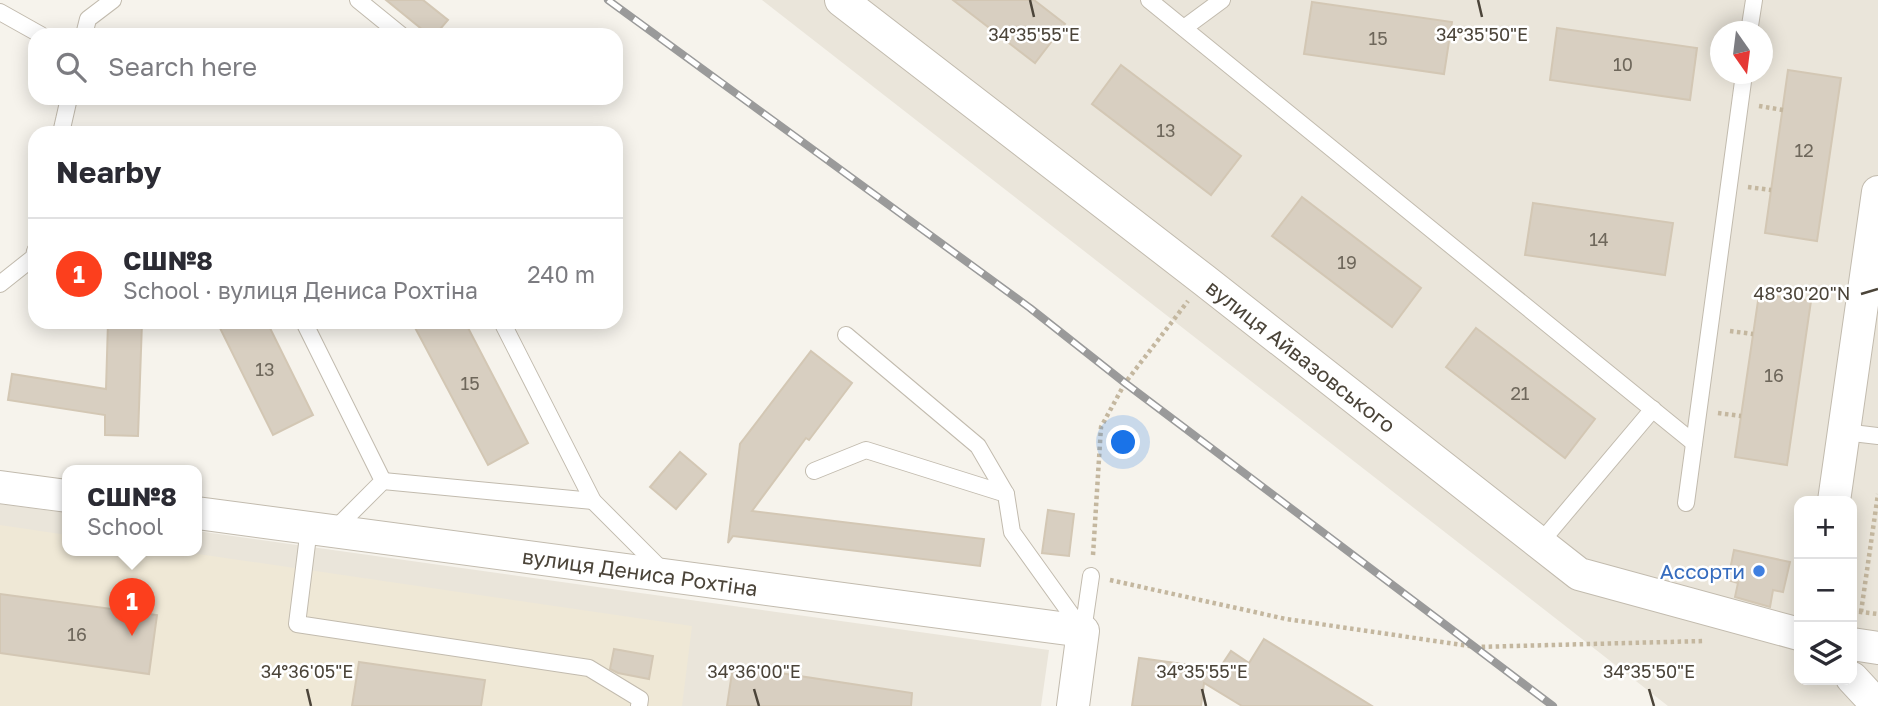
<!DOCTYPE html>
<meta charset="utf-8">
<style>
:root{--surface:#fff;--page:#f2f2f3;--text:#2b2b33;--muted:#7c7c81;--line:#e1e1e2;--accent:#fc3f1d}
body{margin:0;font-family:"Golos Text",sans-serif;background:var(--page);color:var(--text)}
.controls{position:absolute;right:21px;bottom:21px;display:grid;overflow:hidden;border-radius:14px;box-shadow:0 4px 18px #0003}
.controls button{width:63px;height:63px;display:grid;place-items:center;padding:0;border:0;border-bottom:2px solid var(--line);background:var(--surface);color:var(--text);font:35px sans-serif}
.compass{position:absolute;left:1710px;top:21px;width:63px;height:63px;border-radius:50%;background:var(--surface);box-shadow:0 4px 18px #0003;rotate:166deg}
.you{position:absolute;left:1124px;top:443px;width:24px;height:24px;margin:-18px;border:5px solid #fff;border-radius:50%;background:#1a73e8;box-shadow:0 0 0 10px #1a73e833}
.badge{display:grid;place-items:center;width:46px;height:46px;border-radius:50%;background:var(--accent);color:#fff;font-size:23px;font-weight:700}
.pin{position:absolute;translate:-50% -58px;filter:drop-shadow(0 2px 4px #0008)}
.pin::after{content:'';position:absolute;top:37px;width:24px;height:21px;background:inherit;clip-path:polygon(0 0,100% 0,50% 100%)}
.popup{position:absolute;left:62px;top:465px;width:140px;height:91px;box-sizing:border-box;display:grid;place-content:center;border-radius:14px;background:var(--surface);filter:drop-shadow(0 2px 5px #0005);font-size:23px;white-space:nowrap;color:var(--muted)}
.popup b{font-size:26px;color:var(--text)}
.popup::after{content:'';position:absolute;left:50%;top:100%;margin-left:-14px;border:14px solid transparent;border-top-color:var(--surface)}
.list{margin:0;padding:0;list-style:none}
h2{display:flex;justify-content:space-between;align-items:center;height:91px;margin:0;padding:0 28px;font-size:30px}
h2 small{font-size:23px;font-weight:400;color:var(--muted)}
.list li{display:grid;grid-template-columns:46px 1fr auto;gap:21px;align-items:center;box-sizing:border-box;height:112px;padding:0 28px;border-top:2px solid var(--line)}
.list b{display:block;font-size:26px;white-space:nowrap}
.list p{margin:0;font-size:23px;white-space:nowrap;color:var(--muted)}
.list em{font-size:23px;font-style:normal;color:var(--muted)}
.icon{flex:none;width:38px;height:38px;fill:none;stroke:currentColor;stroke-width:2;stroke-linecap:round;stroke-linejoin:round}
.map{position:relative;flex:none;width:1878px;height:706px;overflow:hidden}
.search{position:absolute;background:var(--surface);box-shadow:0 4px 18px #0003;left:28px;top:28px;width:595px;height:77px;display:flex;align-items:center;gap:18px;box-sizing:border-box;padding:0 24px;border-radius:21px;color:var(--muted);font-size:26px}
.panel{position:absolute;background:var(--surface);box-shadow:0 4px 18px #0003;left:28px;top:126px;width:595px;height:203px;border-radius:21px}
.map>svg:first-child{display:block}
.residential{fill:#eae5da;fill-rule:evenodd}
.education{fill:#efe8d6}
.building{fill:#d8cfc1;stroke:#d3c7b4;stroke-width:2}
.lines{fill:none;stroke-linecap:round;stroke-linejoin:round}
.lane-casing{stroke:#c2bbae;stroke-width:18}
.street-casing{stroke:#c2bbae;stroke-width:34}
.path{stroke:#c4b79f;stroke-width:4.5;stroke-dasharray:3.5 3.5;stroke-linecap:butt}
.lane{stroke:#fff;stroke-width:16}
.street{stroke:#fff;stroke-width:32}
.rail-casing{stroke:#9a9a9a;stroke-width:8}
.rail{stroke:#fff;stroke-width:5;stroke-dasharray:16;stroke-linecap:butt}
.ticks{fill:none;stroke:#4b4439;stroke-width:2.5}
.shop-dot{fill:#3f7fe0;stroke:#fff;stroke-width:2.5}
.labels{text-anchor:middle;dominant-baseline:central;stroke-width:5;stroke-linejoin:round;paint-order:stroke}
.number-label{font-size:18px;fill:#6e675b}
.street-label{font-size:21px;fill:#4b4439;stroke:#fff}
.shop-label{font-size:21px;fill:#366cbe;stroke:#fff;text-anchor:end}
.ticks-label{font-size:18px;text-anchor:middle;fill:#4b4439;stroke:#fff;stroke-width:5;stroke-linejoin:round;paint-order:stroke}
</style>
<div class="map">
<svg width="1878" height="706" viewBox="0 0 1878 706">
<rect width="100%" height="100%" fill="#f6f3ec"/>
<g class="residential">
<path d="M762,0h1116v706h-210zM1720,32h42v42h-42zM1799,501h53v179h-53z"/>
<polygon points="0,504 67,513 67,550 197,550 197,531 1049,650 1041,706 0,706"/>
</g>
<polygon class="education" points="0,525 67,535 67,550 171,550 692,626 682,706 0,706"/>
<g class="building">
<polygon points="386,0 423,0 448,20 435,35 429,35"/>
<polygon points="953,0 1034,0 1065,24 1035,63"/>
<polygon points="1312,2 1452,22 1444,74 1304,54"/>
<polygon points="1557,28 1697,48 1690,100 1550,80"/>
<polygon points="1121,65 1241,156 1211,195 1092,104"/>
<polygon points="1788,70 1841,78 1817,241 1765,233"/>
<polygon points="1302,197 1421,288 1392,327 1272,236"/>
<polygon points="1533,203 1673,223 1665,275 1525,255"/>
<polygon points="1759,294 1811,301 1787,465 1735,457"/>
<polygon points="108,322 142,322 138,436 105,435 105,415 8,400 12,374 106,389"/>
<polygon points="217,322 267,322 313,415 273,435"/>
<polygon points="412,322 465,322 528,443 488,465"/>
<polygon points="1476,328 1595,419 1565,458 1446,367"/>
<polygon points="811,351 852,383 809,440 806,438 752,511 984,539 980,566 733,536 728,543 740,444"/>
<polygon points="680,452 706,474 676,509 650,487"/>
<polygon points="1048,510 1074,514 1069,556 1042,553"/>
<polygon points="1734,550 1790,562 1783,592 1773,590 1770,607 1735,597 1738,583 1728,580"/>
<polygon points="0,594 157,615 149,674 0,653"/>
<polygon points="1264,639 1372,706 1242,706 1204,683 1201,706 1132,706 1139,658 1219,669 1231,651 1249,663"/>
<polygon points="614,649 653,656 649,679 618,673 610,669"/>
<polygon points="359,662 485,680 481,706 352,706"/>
<polygon points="733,666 912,693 911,706 727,706"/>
</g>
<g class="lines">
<g class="lane-casing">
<g id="lane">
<polyline points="358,0 401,35"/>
<polyline points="1149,0 1694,443"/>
<polyline points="0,12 41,35"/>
<polyline points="1184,28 1222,0"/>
<polyline points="1749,32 1754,0"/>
<polyline points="84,35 88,19 113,0"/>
<polyline points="61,133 69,98"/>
<polyline points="0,284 34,257 35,251"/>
<polyline points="304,322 383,481 333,531"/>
<polyline points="502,322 593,501 664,572"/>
<polyline points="846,335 978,446 1006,494"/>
<polyline points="1844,432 1878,436"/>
<polyline points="814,471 866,450 1006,494 1012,532 1083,631 1091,576"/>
<polyline points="383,481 593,501"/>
<polyline points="1686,503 1744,74"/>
<polyline points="309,528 297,624 589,668 640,699 639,706"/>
<polyline points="1540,543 1653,409"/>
</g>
</g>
<g class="street-casing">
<g id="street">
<polyline points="841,0 1204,280 1579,574 1799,634"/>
<polyline points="0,487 67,496"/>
<polyline points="1834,501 1878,192"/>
<polyline points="197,513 1083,631 1073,706"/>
<polyline points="1852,644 1878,648"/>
<polyline points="1852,678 1878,706"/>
</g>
</g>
<g class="path">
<polyline points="1759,106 1783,110"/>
<polyline points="1748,187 1771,190"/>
<polyline points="1730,331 1753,334"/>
<polyline points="1718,413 1741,416"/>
<polyline points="1093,555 1101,427 1125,383 1188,301"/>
<polyline points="1110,580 1286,619 1476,647 1704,641"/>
<polyline points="1852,611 1878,614"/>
<polyline points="1861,612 1878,494"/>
</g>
<use href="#lane" class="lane"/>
<use href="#street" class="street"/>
<g class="rail-casing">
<polyline id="rail" points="608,0 1030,308 1125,383 1553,706"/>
</g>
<use href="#rail" class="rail"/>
</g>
<path class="ticks" d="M1030,0l4,17M1478,0l4,17M1861,294l17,-5M307,689l4,17M754,689l5,17M1202,689l4,17M1649,689l5,17"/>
<circle class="shop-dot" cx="1759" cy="571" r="7"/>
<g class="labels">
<g class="number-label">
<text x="1378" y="38">15</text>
<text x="1623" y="64">10</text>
<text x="1166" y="130">13</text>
<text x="1804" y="150">12</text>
<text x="1599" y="239">14</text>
<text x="1347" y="262">19</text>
<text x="265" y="369">13</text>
<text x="1774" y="375">16</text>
<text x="470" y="383">15</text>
<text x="1520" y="393">21</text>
<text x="77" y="634">16</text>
</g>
<g class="street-label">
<text transform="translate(1301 356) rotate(38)">вулиця Айвазовського</text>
<text transform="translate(640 572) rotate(8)">вулиця Дениса Рохтіна</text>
</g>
<g class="shop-label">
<text x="1745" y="571">Ассорти</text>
</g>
</g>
<g class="ticks-label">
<text x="1034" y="41">34°35'55"E</text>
<text x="1482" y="41">34°35'50"E</text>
<text x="1802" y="300">48°30'20"N</text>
<text x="307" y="678">34°36'05"E</text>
<text x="754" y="678">34°36'00"E</text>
<text x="1202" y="678">34°35'55"E</text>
<text x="1649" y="678">34°35'50"E</text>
</g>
</svg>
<div class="controls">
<button>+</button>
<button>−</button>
<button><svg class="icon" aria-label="layers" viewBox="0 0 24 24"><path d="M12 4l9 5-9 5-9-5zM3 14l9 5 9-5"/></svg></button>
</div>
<svg class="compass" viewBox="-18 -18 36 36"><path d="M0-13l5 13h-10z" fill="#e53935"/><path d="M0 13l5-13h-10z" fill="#7c7c81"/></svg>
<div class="you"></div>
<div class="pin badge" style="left:132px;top:636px">1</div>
<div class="popup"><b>СШ№8</b>School</div>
<div class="search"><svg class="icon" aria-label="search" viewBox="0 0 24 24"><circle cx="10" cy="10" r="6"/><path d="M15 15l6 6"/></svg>Search here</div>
<section class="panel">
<h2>Nearby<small></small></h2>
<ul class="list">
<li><span class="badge">1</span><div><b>СШ№8</b><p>School · вулиця Дениса Рохтіна</p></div><em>240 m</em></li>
</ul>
</section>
</div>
